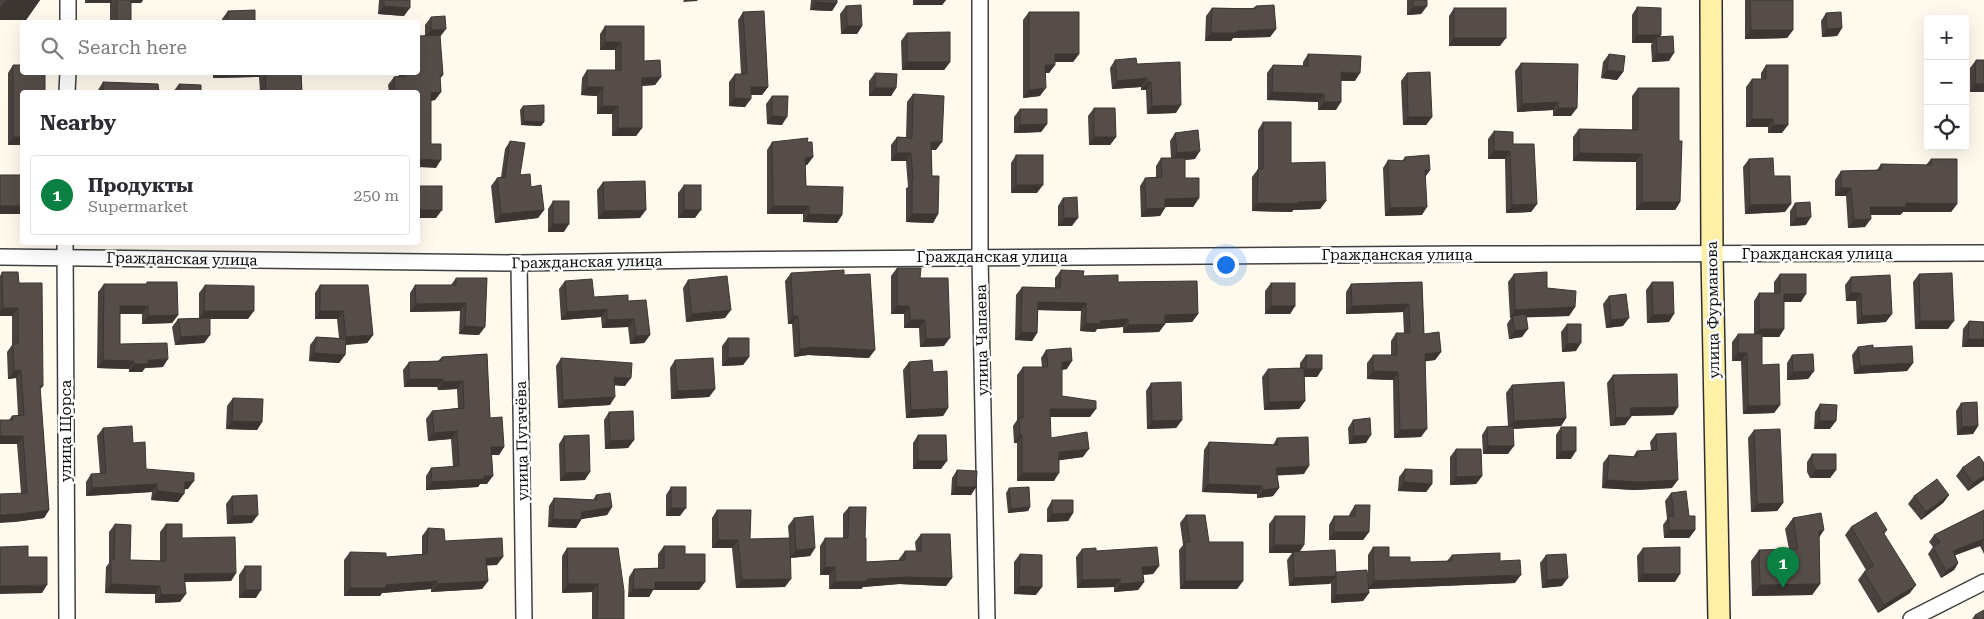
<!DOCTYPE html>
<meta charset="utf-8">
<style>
:root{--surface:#fff;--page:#f2f2f3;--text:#2b2b33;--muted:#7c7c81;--line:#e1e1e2;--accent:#0b8043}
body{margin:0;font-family:"Roboto Serif",serif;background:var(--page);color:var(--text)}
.controls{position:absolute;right:15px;top:15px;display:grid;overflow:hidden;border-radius:5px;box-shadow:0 5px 20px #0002}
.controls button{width:45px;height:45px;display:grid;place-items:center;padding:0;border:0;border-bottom:1px solid var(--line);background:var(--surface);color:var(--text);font:25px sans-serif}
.you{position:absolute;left:1225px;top:264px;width:18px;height:18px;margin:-12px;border:4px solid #fff;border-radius:50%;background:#1a73e8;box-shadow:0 0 0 8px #1a73e833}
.badge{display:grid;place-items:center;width:32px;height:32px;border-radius:50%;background:var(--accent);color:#fff;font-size:16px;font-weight:700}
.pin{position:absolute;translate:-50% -41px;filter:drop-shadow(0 1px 2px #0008)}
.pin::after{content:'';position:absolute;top:26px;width:18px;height:15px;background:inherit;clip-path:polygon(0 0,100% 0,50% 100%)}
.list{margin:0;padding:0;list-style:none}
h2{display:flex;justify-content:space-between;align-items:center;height:65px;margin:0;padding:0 20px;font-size:21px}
h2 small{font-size:16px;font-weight:400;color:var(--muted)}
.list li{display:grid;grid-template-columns:32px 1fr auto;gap:15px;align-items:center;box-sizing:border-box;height:80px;margin:0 10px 10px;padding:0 10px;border:1px solid var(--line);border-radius:5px}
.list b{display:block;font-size:19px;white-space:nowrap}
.list p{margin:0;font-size:16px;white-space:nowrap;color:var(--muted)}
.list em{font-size:16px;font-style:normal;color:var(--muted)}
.icon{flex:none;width:28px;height:28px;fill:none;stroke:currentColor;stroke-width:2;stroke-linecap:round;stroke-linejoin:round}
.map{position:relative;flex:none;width:1984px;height:619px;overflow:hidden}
.search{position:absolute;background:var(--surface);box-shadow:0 5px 20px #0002;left:20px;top:20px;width:400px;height:55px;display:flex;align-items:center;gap:12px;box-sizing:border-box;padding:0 18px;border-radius:5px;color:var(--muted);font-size:19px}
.panel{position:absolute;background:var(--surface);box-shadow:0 5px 20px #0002;left:20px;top:90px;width:400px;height:155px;border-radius:5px}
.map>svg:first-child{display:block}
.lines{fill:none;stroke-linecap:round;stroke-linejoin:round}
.street-casing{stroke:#404040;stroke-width:18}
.secondary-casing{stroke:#2f2f2f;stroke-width:24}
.street{stroke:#fff;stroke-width:15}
.secondary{stroke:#fff0a8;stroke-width:21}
.wall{fill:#4a423f}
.shaded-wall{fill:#3c3633}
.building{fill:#564d49;stroke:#3c3633}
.labels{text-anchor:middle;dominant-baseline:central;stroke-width:5;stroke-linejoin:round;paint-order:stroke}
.street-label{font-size:15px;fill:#0d0d0d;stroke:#fff}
</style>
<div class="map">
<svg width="1984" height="619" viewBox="0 0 1984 619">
<rect width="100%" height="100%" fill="#fffaed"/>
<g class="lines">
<g class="street-casing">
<g id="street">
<polyline points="980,0 980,257 987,619"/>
<polyline points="68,22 68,0"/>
<polyline points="67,92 68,72"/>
<polyline points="65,242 67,619"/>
<polyline points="0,257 519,263 704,260 1466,254 1984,253"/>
<polyline points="519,263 524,619"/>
<polyline points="1911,619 1984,582"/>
</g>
</g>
<g class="secondary-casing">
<polyline id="secondary" points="1711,0 1712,254 1719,619"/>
</g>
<use href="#street" class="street"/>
<use href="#secondary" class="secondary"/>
</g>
<g class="wall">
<polygon points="0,0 40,0 26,20 0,20"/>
<polygon points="85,0 143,0 141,3 131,3 131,21 141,22 99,22 100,21 110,21 110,3 85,3"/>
<polygon points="379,0 410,0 404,16 378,14"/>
<polygon points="811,0 837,0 837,3 832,11 810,10"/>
<polygon points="913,0 946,0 942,5 913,5"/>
<polygon points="1407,0 1427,0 1427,6 1421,14 1407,15"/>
<polygon points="1745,0 1793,0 1793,30 1787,38 1745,39"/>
<polygon points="846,6 862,26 857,34 841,34 840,14"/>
<polygon points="1256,6 1276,29 1270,37 1233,38 1231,41 1205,41 1206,16 1212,8 1253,8"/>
<polygon points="1637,7 1659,37 1669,61 1652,62 1651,45 1652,43 1632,43 1632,15"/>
<polygon points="1454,8 1500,46 1449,46 1449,16"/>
<polygon points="228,11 255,22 222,22 222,19"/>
<polygon points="743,12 768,87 762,95 751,95 745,107 729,106 729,82 735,74 741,74 738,20"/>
<polygon points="1029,12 1079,54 1073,62 1055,62 1055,65 1049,73 1046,73 1040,96 1023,98 1023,20"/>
<polygon points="1826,13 1842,28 1837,36 1822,37 1821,21"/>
<polygon points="431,17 440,37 443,75 440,79 441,92 435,100 431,101 431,144 436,168 418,92 389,92 388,85 394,77 399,76 398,72 418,72 425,36 425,25"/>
<polygon points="605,26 661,77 655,85 642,86 642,128 636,136 612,136 612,114 597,114 597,96 581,95 582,78 587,70 615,70 615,50 600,50 600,34"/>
<polygon points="907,33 950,62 944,70 902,70 901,41"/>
<polygon points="1308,54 1355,81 1341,81 1336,110 1318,110 1318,102 1267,100 1267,73 1273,65 1303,66 1303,62"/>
<polygon points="1609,54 1623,72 1617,80 1601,78 1603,62"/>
<polygon points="1115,60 1137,64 1176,113 1147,114 1146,90 1141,90 1141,87 1112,89 1110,68"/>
<polygon points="1976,60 1984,92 1970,92 1970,68"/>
<polygon points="1521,63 1571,116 1553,116 1553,110 1517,112 1515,71"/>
<polygon points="13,65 22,145 8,145 8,73"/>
<polygon points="1766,65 1782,133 1768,133 1768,127 1746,127 1746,87 1752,79 1761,79 1761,73"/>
<polygon points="213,72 302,72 301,74 302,92 260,92 259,77 213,78"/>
<polygon points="875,73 896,88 891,96 869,96 869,81"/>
<polygon points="1407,73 1432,117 1426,125 1403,125 1401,81"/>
<polygon points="103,82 159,92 98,92 98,90"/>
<polygon points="179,84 201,92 173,92"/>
<polygon points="1928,86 1928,134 1925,134 1925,89"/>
<polygon points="1638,88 1679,141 1680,202 1675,210 1636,210 1636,162 1573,161 1573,137 1579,129 1632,130 1632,96"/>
<polygon points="913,94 936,150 931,150 932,176 938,214 933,223 906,222 906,188 908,187 906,161 891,161 891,145 897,137 906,137 907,102"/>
<polygon points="772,96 782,125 767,124 766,104"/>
<polygon points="523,106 544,122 541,126 521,125 520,110"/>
<polygon points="1094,108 1116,137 1110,145 1089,145 1088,116"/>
<polygon points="1020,109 1047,124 1041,132 1014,133 1014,117"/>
<polygon points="1263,122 1291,163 1326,201 1320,209 1293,210 1292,212 1252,211 1252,177 1258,169 1258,130"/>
<polygon points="1494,131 1513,144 1537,204 1531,212 1506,213 1505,159 1488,159 1488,139"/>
<polygon points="1175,133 1195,159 1185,160 1185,178 1199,198 1193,207 1165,207 1160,216 1141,217 1140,186 1145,178 1156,177 1156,166 1161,158 1171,158 1170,141"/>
<polygon points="510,141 520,175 531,187 544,210 538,218 495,223 491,186 497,178 501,177 505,149"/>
<polygon points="772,142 807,142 813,157 807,165 805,165 806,186 842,215 837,223 803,222 803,214 767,214 767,150"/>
<polygon points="1016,155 1037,193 1011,193 1011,163"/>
<polygon points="1405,157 1430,170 1426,176 1422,215 1385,216 1383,168 1388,160 1402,161"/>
<polygon points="1749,159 1774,176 1785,212 1745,214 1743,167"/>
<polygon points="1931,159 1957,204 1951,212 1903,212 1900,215 1870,215 1865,227 1848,228 1846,196 1835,196 1835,180 1841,171 1877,170 1881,164 1926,165"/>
<polygon points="603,182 640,218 598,219 597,190"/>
<polygon points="684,185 695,218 678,218 678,193"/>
<polygon points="1063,198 1072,226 1058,226 1058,206"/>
<polygon points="553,201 564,232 548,232 548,209"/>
<polygon points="1795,203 1806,225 1790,226 1790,211"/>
<polygon points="897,268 920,278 944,346 920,347 919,328 904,328 904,314 891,314 891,276"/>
<polygon points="1061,270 1083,276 1118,282 1198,314 1192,322 1165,323 1165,324 1159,332 1123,333 1123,327 1097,329 1095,332 1080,331 1081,311 1038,310 1037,333 1032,341 1015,340 1016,295 1022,287 1055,288 1055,278"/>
<polygon points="2,272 19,283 43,386 40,390 49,510 44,518 14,522 21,493 17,444 9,420 12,416 18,415 16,378 8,379 7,352 12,345 12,316 0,316 0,276"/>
<polygon points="791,273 844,275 869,358 808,355 794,357 792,324 788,324 785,281"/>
<polygon points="1514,274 1547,288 1575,307 1569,316 1526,317 1522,337 1509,339 1507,324 1511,318 1510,318 1508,282"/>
<polygon points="1780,274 1801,302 1784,302 1784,329 1779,337 1762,337 1762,365 1780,405 1774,413 1743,414 1741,361 1732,361 1732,342 1738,334 1754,334 1754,301 1759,293 1774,293 1774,282"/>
<polygon points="1919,274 1948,329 1915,329 1913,282"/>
<polygon points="1851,277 1886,322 1857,324 1856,301 1846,301 1845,285"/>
<polygon points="456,278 479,335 459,334 460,311 410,312 410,293 415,285 451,285"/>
<polygon points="688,280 725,318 686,322 683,288"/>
<polygon points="565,281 594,297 628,301 650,335 644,343 630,344 628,327 602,328 601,317 561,320 559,289"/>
<polygon points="147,282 178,315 172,323 142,324 142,314 120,314 120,344 163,367 145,368 142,372 129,372 129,369 97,368 98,292 104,284 146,284"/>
<polygon points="1422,282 1424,334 1441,352 1435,360 1425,361 1421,437 1394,438 1393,380 1367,379 1367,363 1373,355 1391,355 1391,341 1396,333 1404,333 1403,312 1346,314 1346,292 1351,284"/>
<polygon points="1652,282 1669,322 1647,323 1646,290"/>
<polygon points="1271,283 1295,306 1290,314 1265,314 1265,291"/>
<polygon points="205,285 248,319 210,319 210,335 204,343 175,345 172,327 178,319 199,318 199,293"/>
<polygon points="320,285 373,335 367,343 346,345 345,355 339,363 309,361 310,345 316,337 339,338 337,319 315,319 315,293"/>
<polygon points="1609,296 1623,326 1606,328 1603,304"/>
<polygon points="1969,321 1984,322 1984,347 1962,347 1963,329"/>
<polygon points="1567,324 1576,351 1562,352 1561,332"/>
<polygon points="728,338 749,357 743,365 722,366 722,346"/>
<polygon points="1858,347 1873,348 1913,363 1907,371 1854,374 1852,355"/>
<polygon points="1046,350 1067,369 1062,370 1062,396 1090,417 1050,417 1051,438 1083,457 1059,460 1054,481 1017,481 1017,443 1014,443 1013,426 1017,420 1017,375 1023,367 1042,367 1041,358"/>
<polygon points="487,354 490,418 504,447 499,455 492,455 487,484 480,484 478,487 426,490 426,476 431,468 453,467 451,439 428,441 426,419 432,411 458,408 457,389 438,390 437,387 404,387 403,370 409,362 438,361 442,357"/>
<polygon points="1306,355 1322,369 1317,377 1304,377 1305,401 1299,409 1264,410 1262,377 1268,369 1300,368 1300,363"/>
<polygon points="1792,355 1814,371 1808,379 1787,380 1787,363"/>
<polygon points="561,358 625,386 615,385 610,405 558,408 556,366"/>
<polygon points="675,360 715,389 709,397 671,399 670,368"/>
<polygon points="909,362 933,372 948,408 943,416 906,418 903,370"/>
<polygon points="1613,375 1678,407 1673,415 1630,416 1625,425 1610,426 1607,383"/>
<polygon points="1151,383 1182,420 1176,428 1147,429 1146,391"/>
<polygon points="1512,385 1566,418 1561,426 1513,429 1508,454 1483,454 1482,435 1487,427 1508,426 1506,393"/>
<polygon points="233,398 262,422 257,430 226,429 227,406"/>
<polygon points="1961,403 1978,426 1973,434 1957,435 1956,411"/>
<polygon points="1820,404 1830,429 1814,429 1815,412"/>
<polygon points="609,412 634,440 628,448 605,449 604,420"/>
<polygon points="1353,420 1366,443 1349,444 1348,428"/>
<polygon points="1561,427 1571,459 1556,459 1556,435"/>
<polygon points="103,428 133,443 146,469 188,489 184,489 178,502 151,500 152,492 86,496 86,482 91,474 100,474 97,436"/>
<polygon points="1754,430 1783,503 1777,511 1751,512 1748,438"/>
<polygon points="1656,434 1672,488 1634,490 1602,488 1603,463 1609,455 1633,457 1637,451 1651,450 1650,442"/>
<polygon points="918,435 941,469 913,469 913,443"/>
<polygon points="564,436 585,480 560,481 559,444"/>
<polygon points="1277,438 1304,474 1277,475 1279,488 1273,496 1257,498 1257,494 1202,492 1204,450 1209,442 1273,445"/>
<polygon points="1456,449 1482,476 1476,484 1450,485 1450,457"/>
<polygon points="1812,454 1836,470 1830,478 1810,478 1807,472 1807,462"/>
<polygon points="1984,463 1984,480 1968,491 1956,476 1962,468"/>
<polygon points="1405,469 1432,484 1426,492 1398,491 1399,477"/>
<polygon points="957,470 976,487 971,495 951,495 952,478"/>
<polygon points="671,487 680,516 666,516 666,495"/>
<polygon points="1009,488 1030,507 1028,511 1008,513 1006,493"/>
<polygon points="1671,493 1689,516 1695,530 1689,538 1664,538 1663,525 1667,519 1665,501"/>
<polygon points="596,495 612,507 607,515 581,519 576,528 548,527 549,506 554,498 593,500"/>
<polygon points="1949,495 1943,503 1921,520 1908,504 1914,496"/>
<polygon points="232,496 252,523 227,524 226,504"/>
<polygon points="1052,500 1073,513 1068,521 1047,522 1047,509"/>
<polygon points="1355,505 1369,532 1363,540 1329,540 1329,525 1334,516 1349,516 1350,513"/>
<polygon points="849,507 865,538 866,562 899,560 899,559 905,551 916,551 915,542 921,534 952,578 946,586 899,584 863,587 861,589 829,589 829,575 820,575 820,546 825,538 843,538 843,514"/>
<polygon points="717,510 750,539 789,538 788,526 794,518 815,548 810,556 790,558 785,587 736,588 732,548 712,548 712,518"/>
<polygon points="1984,510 1984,554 1980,546 1955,555 1958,563 1954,570 1941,578 1928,554 1933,547 1929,542 1934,535"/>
<polygon points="1186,515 1243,581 1237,589 1180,589 1179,550 1183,545 1180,523"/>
<polygon points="1275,516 1300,552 1336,572 1369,593 1363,601 1331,603 1331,583 1289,586 1287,560 1292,553 1269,553 1269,524"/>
<polygon points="1793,518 1819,538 1820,584 1812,595 1752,596 1751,561 1759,550 1789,549 1785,529"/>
<polygon points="115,524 130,560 160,561 160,532 166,524 182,538 236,573 231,581 185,582 180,602 155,603 155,594 105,593 106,567 109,563 109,532"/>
<polygon points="1851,527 1887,530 1884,534 1910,593 1878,613 1858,580 1864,572 1866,570 1845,535"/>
<polygon points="428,528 445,541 497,565 487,565 488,581 482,589 431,592 431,589 382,593 380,596 344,596 344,560 350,552 386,557 422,554 422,536"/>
<polygon points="664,546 685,554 699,590 653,590 649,597 628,597 629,577 634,569 658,568 658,554"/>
<polygon points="1373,547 1389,557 1410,562 1447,561 1452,555 1500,561 1515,583 1368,589 1368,555"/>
<polygon points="567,548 618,548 624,619 592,619 592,592 562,593 562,556"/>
<polygon points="1643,548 1675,582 1638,582 1637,556"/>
<polygon points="1082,549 1096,551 1159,566 1153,574 1143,575 1144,582 1138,590 1114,592 1114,587 1077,588 1076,557"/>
<polygon points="1020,554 1036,595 1014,594 1014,562"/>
<polygon points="1546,555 1562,586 1542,588 1540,563"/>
<polygon points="245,566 256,598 239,598 239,575"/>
<polygon points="1975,615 1984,619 1972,619"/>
</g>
<g class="shaded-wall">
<polygon points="6,0 40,0 26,20 0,20 0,8"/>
<polygon points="88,0 112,0 110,3 85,3"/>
<polygon points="126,0 143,0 141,3 124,3"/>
<polygon points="684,0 698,0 697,1 683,2"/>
<polygon points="917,0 946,0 942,5 913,5"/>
<polygon points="816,2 837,3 832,11 810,10"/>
<polygon points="384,6 410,8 404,16 378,14"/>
<polygon points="1427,6 1421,14 1407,15 1413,7"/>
<polygon points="847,26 862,26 857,34 841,34"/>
<polygon points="1842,28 1837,36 1822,37 1827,29"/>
<polygon points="446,29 440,37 425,38 431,30"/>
<polygon points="1276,29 1270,37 1233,38 1231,41 1205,41 1211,33"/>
<polygon points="1751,30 1793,30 1787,38 1745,39"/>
<polygon points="1637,35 1661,35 1657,41 1656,37 1652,43 1632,43"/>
<polygon points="1454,38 1506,38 1500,46 1449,46"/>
<polygon points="605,42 621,42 615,50 600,50"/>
<polygon points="1674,53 1669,61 1652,62 1657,54"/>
<polygon points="1055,54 1079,54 1073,62 1049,62"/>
<polygon points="907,62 950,62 944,70 902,70"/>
<polygon points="1045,65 1055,65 1049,73 1040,73"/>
<polygon points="1607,70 1623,72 1617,80 1601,78"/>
<polygon points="217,72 262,72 259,77 213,78"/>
<polygon points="1341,72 1360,73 1355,81 1336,80"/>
<polygon points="661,77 655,85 636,86 642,78"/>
<polygon points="1147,78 1141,87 1112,89 1117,81"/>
<polygon points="1147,82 1151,82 1146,90 1141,90"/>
<polygon points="1975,84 1984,84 1984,92 1970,92"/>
<polygon points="587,87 603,87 597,96 581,95"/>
<polygon points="751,87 768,87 762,95 746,95"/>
<polygon points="875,88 896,88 891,96 869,96"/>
<polygon points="1046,88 1040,96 1023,98 1029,90"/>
<polygon points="441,92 435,100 426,101 431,93"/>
<polygon points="1272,92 1324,94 1318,102 1267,100"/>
<polygon points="734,98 751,99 745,107 729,106"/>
<polygon points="1324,102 1341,102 1336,110 1318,110"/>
<polygon points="1558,102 1553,110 1517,112 1522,104"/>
<polygon points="1181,105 1176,113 1147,114 1152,106"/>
<polygon points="602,106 618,106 612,114 597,114"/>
<polygon points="1558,108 1577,108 1571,116 1553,116"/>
<polygon points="772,116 787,117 782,125 767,124"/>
<polygon points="1408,117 1432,117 1426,125 1403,125"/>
<polygon points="1752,119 1773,119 1768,127 1746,127"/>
<polygon points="524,121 544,122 541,126 521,125"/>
<polygon points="1047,124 1041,132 1014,133 1020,125"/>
<polygon points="1773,125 1788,125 1782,133 1768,133"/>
<polygon points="618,128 642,128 636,136 612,136"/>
<polygon points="13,137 22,137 22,145 8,145"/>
<polygon points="1094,137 1116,137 1110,145 1089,145"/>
<polygon points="931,142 942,142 936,150 926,150"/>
<polygon points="1200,151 1195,159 1172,161 1177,153"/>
<polygon points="1494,151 1510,151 1505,159 1488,159"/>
<polygon points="896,153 911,153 906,161 891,161"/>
<polygon points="1579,153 1642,154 1636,162 1573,161"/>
<polygon points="813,157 807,165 800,166 805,158"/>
<polygon points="418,159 441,160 436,168 418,167"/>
<polygon points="1425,170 1430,170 1424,178"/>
<polygon points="1016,185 1043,185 1037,193 1011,193"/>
<polygon points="1841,188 1851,188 1846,196 1835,196"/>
<polygon points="1199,198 1193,207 1160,207 1165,199"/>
<polygon points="1326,201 1320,209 1293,210 1292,212 1252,211 1257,203"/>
<polygon points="1642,202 1680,202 1675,210 1636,210"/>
<polygon points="1906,203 1957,204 1951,212 1903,212 1900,215 1864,215 1870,207"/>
<polygon points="1537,204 1531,212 1506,213 1512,205"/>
<polygon points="1791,204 1785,212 1745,214 1750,205"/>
<rect x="0" y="206" width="22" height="8"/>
<polygon points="773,206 809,206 803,214 767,214"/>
<polygon points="1427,207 1422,215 1385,216 1390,208"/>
<polygon points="1165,208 1160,216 1141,217 1146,209"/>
<polygon points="418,210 442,210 436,218 418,218"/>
<polygon points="544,210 538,218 495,223 501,214"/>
<polygon points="646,210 640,218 598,219 604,211"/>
<polygon points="684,210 701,210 695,218 678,218"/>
<polygon points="809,214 842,215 837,223 803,222"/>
<polygon points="912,214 938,214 933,223 906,222"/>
<polygon points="1811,217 1806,225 1790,226 1796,218"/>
<polygon points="1064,218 1078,218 1072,226 1058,226"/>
<polygon points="1871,219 1865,227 1848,228 1854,220"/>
<polygon points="553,224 569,224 564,232 548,232"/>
<polygon points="1851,293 1861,293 1856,301 1846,301"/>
<polygon points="1784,294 1806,294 1801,302 1779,302"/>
<polygon points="1038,302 1086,303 1081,311 1033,310"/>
<polygon points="466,303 460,311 410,312 416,304"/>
<polygon points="1409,304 1403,312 1346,314 1352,306"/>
<polygon points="120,306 148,306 142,314 114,314"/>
<polygon points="897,306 909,306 904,314 891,314"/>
<polygon points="1271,306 1295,306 1290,314 1265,314"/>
<polygon points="1575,307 1569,316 1513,318 1512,316 1511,318 1510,318 1515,310"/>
<polygon points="3,308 18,308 12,316 0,316 0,312"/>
<polygon points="607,309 601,317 561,320 567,312"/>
<polygon points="731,310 725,318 686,322 692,314"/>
<polygon points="204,311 254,311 248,319 199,319"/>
<polygon points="320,311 343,311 337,319 315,319"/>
<polygon points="1198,314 1192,322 1159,323 1165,315"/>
<polygon points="1674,314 1669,322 1647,323 1653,315"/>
<polygon points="1892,314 1886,322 1857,324 1862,316"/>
<polygon points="178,315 172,323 142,324 148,316"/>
<polygon points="793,316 798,316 792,324 788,324"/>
<polygon points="1629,318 1623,326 1606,328 1611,320"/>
<polygon points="634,319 628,327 602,328 607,320"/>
<polygon points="1128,319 1123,327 1097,329 1095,332 1080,331 1086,323 1100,321"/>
<polygon points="910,320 925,320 919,328 904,328"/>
<polygon points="1920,321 1954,321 1948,329 1915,329"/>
<polygon points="1165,324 1159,332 1123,333 1128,325"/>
<polygon points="465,326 485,327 479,335 459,334"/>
<polygon points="1528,329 1522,337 1509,339 1515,331"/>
<polygon points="1759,329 1784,329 1779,337 1754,337"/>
<polygon points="1021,332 1037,333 1032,341 1015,340"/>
<polygon points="210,335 204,343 175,345 181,337"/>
<polygon points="373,335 367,343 340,345 346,337"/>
<polygon points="650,335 644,343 630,344 636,336"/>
<polygon points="950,338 944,346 920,347 926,339"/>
<polygon points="1968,339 1984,339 1984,347 1962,347"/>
<polygon points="1581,343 1576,351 1562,352 1567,344"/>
<polygon points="813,347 875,350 869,358 808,355 794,357 800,349"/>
<polygon points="1441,352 1435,360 1420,362 1425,354"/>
<polygon points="314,353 345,355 339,363 309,361"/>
<polygon points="1738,353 1747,353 1741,361 1732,361"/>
<polygon points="749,357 743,365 722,366 728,358"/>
<polygon points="168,359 163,367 145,368 142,372 129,372 134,364 148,360"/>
<polygon points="103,360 134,361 129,369 97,368"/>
<polygon points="1072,361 1067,369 1057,370 1062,362"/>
<polygon points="1913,363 1907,371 1854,374 1860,366"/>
<polygon points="1306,369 1322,369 1317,377 1300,377"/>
<polygon points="21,370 16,378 8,379 14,371"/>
<polygon points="1373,371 1398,372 1393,380 1367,379"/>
<polygon points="1814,371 1808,379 1787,380 1793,372"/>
<polygon points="614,377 631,378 625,386 609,385"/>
<polygon points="409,379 443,379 437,387 404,387"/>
<polygon points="463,381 457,389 438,390 443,382"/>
<polygon points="715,389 709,397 671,399 677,391"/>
<polygon points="615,397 610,405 558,408 563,400"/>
<polygon points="1305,401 1299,409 1264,410 1269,402"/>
<polygon points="1780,405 1774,413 1743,414 1748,406"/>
<polygon points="1678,407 1673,415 1624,416 1630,408"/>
<polygon points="948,408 943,416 906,418 911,410"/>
<polygon points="1050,409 1096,409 1090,417 1044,417"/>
<polygon points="1631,417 1625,425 1610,426 1616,418"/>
<polygon points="1566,418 1561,426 1508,429 1514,421"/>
<polygon points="1182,420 1176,428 1147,429 1152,421"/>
<polygon points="232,421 262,422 257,430 226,429"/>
<polygon points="1819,421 1836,421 1830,429 1814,429"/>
<polygon points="1978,426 1973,434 1957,435 1962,427"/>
<polygon points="1427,429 1421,437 1394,438 1400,430"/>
<polygon points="457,431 451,439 428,441 434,433"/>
<polygon points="1020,435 1022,435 1017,443 1014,443"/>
<polygon points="1371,435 1366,443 1349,444 1354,436"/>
<polygon points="0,436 23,436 17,444 0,444"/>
<polygon points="634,440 628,448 605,449 610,441"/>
<polygon points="1488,446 1514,446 1508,454 1483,454"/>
<polygon points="491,447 504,447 499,455 485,455"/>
<polygon points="1089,449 1083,457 1054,461 1059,452"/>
<polygon points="1561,451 1576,451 1571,459 1556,459"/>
<polygon points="918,461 947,461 941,469 913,469"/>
<polygon points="1309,466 1304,474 1270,476 1276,468"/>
<polygon points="1816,470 1836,470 1830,478 1810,478"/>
<polygon points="590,472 585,480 560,481 565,473"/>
<polygon points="1022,473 1059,473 1054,481 1017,481"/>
<polygon points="484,476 493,476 487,484 480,484 478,487 426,490 432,482"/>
<polygon points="1482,476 1476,484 1450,485 1456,477"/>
<polygon points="1984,476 1984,480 1968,491 1973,483"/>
<polygon points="1607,480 1678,480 1672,488 1634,490 1602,488"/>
<polygon points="194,481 188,489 179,490 185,482"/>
<polygon points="1404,482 1432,484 1426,492 1398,491"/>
<polygon points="157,484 152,492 86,496 92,488"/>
<polygon points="1208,484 1262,486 1257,494 1202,492"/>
<polygon points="956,487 976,487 971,495 951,495"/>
<polygon points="1279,488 1273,496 1257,498 1263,490"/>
<polygon points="157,491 184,494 178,502 151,500"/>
<polygon points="1949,495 1943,503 1921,520 1926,512"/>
<polygon points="1783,503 1777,511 1751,512 1757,504"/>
<polygon points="612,507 607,515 576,520 582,512"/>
<polygon points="1030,507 1028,511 1008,513 1011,509"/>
<polygon points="671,508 686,508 680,516 666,516"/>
<polygon points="49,510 44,518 14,522 0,523 0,515"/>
<polygon points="1073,513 1068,521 1047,522 1052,514"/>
<polygon points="258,515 252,523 227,524 233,516"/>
<polygon points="553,519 581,520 576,528 548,527"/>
<polygon points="1669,530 1695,530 1689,538 1664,538"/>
<polygon points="1824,530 1817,541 1819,531"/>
<polygon points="1334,532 1369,532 1363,540 1329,540"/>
<polygon points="1984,539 1980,546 1948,558 1953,551"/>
<polygon points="718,540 738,540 732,548 712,548"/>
<polygon points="1274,545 1304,545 1299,553 1269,553"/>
<polygon points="815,548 810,556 790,558 796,550"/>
<polygon points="503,557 497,565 481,566 486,558"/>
<polygon points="1958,563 1954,570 1941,578 1946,571"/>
<polygon points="1159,566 1153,574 1137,575 1142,567"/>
<polygon points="825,567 835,567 829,575 820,575"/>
<polygon points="236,573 231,581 179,582 184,574"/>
<polygon points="1643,574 1680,574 1675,582 1638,582"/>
<polygon points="1521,575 1515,583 1368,589 1374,581"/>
<polygon points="1336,576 1330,584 1289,586 1294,578"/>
<polygon points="904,577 952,578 946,586 899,584 863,587 861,589 829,589 835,582"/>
<polygon points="1568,578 1562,586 1542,588 1547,580"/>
<polygon points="791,579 785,587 736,588 742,580"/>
<polygon points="1120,579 1114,587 1077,588 1082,580"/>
<polygon points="437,581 431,589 382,593 380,596 344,596 350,588"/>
<polygon points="488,581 482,589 431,592 437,584"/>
<polygon points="1185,581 1243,581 1237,589 1180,589"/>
<polygon points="655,582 705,582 699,590 653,590 649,597 628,597 633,589"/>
<polygon points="1144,582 1138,590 1114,592 1120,584"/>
<polygon points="111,584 160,586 155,594 105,593"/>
<polygon points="568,584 598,584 592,592 562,593"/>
<polygon points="1820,584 1812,595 1752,596 1760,585"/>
<polygon points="47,585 42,593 0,594 0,586"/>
<polygon points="1916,585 1910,593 1878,613 1884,605"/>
<polygon points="1019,586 1042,587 1036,595 1014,594"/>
<polygon points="245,590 261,590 256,598 239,598"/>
<polygon points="1369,593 1363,601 1331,603 1336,595"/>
<polygon points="186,594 180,602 155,603 161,595"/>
</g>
<g class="building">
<polygon points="117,0 131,0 131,21 141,21 141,22 100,22 100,21 117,21"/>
<polygon points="384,0 410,0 410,8 384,6"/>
<polygon points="816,0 837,0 837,3 816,2"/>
<polygon points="1413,0 1427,0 1427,6 1413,7"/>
<polygon points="1750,0 1793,0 1793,30 1751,30"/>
<polygon points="861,5 862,26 847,26 846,6"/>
<polygon points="1274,5 1276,29 1237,31 1237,33 1211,33 1212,8 1256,9 1256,6"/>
<polygon points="1637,7 1661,8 1661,35 1637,35"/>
<rect x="1454" y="8" width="52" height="30"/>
<polygon points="255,10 255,22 228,22 228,11"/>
<polygon points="764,11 768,87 751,87 751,99 734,98 735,74 747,74 743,12"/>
<polygon points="1029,12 1079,12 1079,54 1055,54 1055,65 1045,65 1046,88 1029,90"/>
<polygon points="1841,12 1842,28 1827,29 1826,13"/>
<polygon points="445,16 446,29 431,30 431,17"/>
<polygon points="605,26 644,26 644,61 660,60 661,77 642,78 642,128 618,128 618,106 602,106 603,87 587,87 587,70 621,70 621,42 605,42"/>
<polygon points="950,32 950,62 907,62 907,33"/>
<polygon points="440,35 443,75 440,75 441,92 431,93 431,144 441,144 441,160 418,159 418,92 395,92 394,77 405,76 405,72 418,72 418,36"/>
<polygon points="1673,36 1674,53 1657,54 1656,37"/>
<polygon points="1308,54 1361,56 1360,73 1341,72 1341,102 1324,102 1324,94 1272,92 1273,65 1308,66"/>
<polygon points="1609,54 1625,56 1623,72 1607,70"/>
<polygon points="1136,58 1137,64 1180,62 1181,105 1152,106 1151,82 1147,82 1147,78 1117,81 1115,60"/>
<polygon points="1976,60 1984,60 1984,84 1975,84"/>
<polygon points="1521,63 1578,64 1577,108 1558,108 1558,102 1522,104"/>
<polygon points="13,65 22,65 22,72 45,72 45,92 22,92 22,137 13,137"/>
<polygon points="1766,65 1788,65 1788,125 1773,125 1773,119 1752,119 1752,79 1766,79"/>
<polygon points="265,72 301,72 302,92 266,92"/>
<polygon points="1430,72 1432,117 1408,117 1407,73"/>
<polygon points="875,73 897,74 896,88 875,88"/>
<polygon points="103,82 158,84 159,92 103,92"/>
<polygon points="179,84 201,85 201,92 180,92"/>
<polygon points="1638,88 1679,88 1679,141 1682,141 1680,202 1642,202 1642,154 1579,153 1579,129 1638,130"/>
<polygon points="913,94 944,96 942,142 931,142 932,176 939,176 938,214 912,214 912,180 913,180 911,153 896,153 897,137 912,138"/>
<polygon points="772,96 788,96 787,117 772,116"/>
<polygon points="544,105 544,122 524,121 523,106"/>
<polygon points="1094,108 1115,108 1116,137 1094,137"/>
<polygon points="1020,109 1047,109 1047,124 1020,125"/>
<polygon points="1263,122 1291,122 1291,163 1325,162 1326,201 1298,202 1298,204 1257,203 1258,169 1263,169"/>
<polygon points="1198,130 1200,151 1177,153 1175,133"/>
<polygon points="1494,131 1513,132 1513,144 1534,144 1537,204 1512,205 1510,151 1494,151"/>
<polygon points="808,138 807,142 812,142 813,157 805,158 806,186 843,187 842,215 809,214 809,206 773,206 772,142"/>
<polygon points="510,141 525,143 520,175 530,174 531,187 541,185 544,210 501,214 497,178 505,177"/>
<rect x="1016" y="155" width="27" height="30"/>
<polygon points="1429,155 1430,170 1425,170 1427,207 1390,208 1388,160 1405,161 1405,157"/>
<polygon points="1161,158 1185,158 1185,178 1199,178 1199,198 1165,199 1165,208 1146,209 1145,178 1162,177"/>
<polygon points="1773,158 1774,176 1790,176 1791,204 1750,205 1749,159"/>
<polygon points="1931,159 1957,159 1957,204 1906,203 1906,207 1870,207 1871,219 1854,220 1851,188 1841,188 1841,171 1881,170 1881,164 1931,165"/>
<rect x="0" y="175" width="22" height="31"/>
<polygon points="645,181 646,210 604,211 603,182"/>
<rect x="684" y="185" width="17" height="25"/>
<rect x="418" y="186" width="24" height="24"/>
<polygon points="1077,197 1078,218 1064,218 1063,198"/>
<rect x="553" y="201" width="16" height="23"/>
<polygon points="1810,202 1811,217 1796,218 1795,203"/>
<polygon points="897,268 921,268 920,278 948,278 950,338 926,339 925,320 910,320 909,306 897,306"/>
<polygon points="844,270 844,275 870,274 875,350 813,347 800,349 798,316 793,316 791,273"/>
<polygon points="1061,270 1084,271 1083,276 1118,275 1118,282 1197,281 1198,314 1165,315 1165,324 1128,325 1128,319 1100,321 1100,324 1086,323 1086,303 1038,302 1037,333 1021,332 1022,287 1060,288"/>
<polygon points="2,272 18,272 19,283 42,283 43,386 40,386 49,510 20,514 0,515 0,494 27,493 23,436 0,436 0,420 13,420 12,416 24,415 21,370 14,371 13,344 18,344 18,308 3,308"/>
<polygon points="1547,272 1547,288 1576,291 1575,307 1515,310 1514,274"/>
<polygon points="1952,273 1954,321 1920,321 1919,274"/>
<polygon points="1780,274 1806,274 1806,294 1784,294 1784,329 1759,329 1759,293 1780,293"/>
<polygon points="1890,275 1892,314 1862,316 1861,293 1851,293 1851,277"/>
<polygon points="727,276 731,310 692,314 688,280"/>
<polygon points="456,278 487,278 485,327 465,326 466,303 416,304 415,285 456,285"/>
<polygon points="592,279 594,297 628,295 628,301 646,300 650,335 636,336 634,319 607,320 607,309 567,312 565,281"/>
<polygon points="147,282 177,282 178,315 148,316 148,306 120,306 120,344 167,343 168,359 148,360 148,364 134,364 134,361 103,360 104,284 147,284"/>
<polygon points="1422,282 1424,334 1439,332 1441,352 1425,354 1427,429 1400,430 1398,372 1373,371 1373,355 1397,355 1396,333 1410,333 1409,304 1352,306 1351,284"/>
<polygon points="1652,282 1673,282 1674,314 1653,315"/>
<rect x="1271" y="283" width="24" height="23"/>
<polygon points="205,285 254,286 254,311 204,311"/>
<polygon points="320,285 368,285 373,335 346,337 343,311 320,311"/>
<polygon points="1626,294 1629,318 1611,320 1609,296"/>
<polygon points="1526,314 1528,329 1515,331 1512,316"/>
<polygon points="210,318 210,335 181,337 178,319"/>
<polygon points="1969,321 1984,322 1984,339 1968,339"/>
<polygon points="1567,324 1581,324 1581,343 1567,344"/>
<polygon points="1738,334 1762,334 1762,365 1779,364 1780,405 1748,406 1747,353 1738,353"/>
<polygon points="316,337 346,339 345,355 314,353"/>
<polygon points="728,338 749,338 749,357 728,358"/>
<polygon points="1873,345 1873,348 1912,346 1913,363 1860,366 1858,347"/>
<polygon points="1071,348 1072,361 1062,362 1062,396 1096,401 1096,409 1050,409 1051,438 1087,432 1089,449 1059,452 1059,473 1022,473 1022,435 1020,435 1019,418 1023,418 1023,367 1048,367 1046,350"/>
<polygon points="487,354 490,418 502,417 504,447 491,447 493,476 484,476 484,479 432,482 431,468 459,466 457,431 434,433 432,411 464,408 463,381 443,382 443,379 409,379 409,362 442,361 442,357"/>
<polygon points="1813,354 1814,371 1793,372 1792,355"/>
<rect x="1306" y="355" width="16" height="14"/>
<polygon points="561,358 632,363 631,378 614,377 615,397 563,400"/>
<polygon points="713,358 715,389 677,391 675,360"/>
<polygon points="932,360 933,372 947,371 948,408 911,410 909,362"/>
<polygon points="1304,368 1305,401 1269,402 1268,369"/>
<polygon points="1677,374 1678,407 1630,408 1631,417 1616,418 1613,375"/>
<polygon points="1181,382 1182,420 1152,421 1151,383"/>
<polygon points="1564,382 1566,418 1514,421 1512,385"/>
<polygon points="233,398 263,399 262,422 232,421"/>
<polygon points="1977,402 1978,426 1962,427 1961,403"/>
<polygon points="1820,404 1837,405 1836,421 1819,421"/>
<polygon points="633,411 634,440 610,441 609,412"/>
<polygon points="1370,418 1371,435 1354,436 1353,420"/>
<polygon points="132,426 133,443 145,442 146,469 194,473 194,481 185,482 184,494 157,491 157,484 92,488 91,474 106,473 103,428"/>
<polygon points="1513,426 1514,446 1488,446 1487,427"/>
<rect x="1561" y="427" width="15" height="24"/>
<polygon points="1780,429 1783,503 1757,504 1754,430"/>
<polygon points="1676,433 1678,480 1640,482 1607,480 1609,455 1637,457 1637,451 1657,450 1656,434"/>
<polygon points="589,435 590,472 565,473 564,436"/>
<polygon points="918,435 946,435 947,461 918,461"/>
<polygon points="1308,437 1309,466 1276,468 1279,488 1263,490 1262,486 1208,484 1209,442 1278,445 1277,438"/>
<polygon points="1456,449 1481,449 1482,476 1456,477"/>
<polygon points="1812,454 1836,454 1836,470 1816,470 1812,464"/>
<polygon points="1979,456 1984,463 1984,476 1973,483 1962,468"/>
<polygon points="1405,469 1432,470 1432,484 1404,482"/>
<polygon points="957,470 977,471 976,487 956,487"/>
<polygon points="1937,479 1949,495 1926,512 1914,496"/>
<rect x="671" y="487" width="15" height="21"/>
<polygon points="1029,487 1030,507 1011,509 1009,488"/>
<polygon points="1686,491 1689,516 1695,516 1695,530 1669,530 1669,516 1674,516 1671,493"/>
<polygon points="610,493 612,507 582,512 581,520 553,519 554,498 597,500 596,495"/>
<polygon points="257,495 258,515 233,516 232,496"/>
<polygon points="1052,500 1073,500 1073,513 1052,514"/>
<polygon points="1355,505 1370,505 1369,532 1334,532 1334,516 1355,516"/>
<polygon points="849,507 866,507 865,538 866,538 866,562 905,560 905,551 921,551 921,534 950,534 952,578 904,577 867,579 867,581 835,582 835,567 825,567 825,538 848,538"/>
<polygon points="717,510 751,510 750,539 790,538 791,579 742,580 738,540 718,540"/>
<polygon points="1984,510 1984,539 1953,551 1958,563 1946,571 1933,547 1940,542 1934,535"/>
<polygon points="1876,512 1887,530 1883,532 1916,585 1884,605 1864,572 1874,566 1851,527"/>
<polygon points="1821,513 1824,530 1819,531 1820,584 1760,585 1759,550 1798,549 1793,518"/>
<polygon points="1186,515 1205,515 1209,542 1243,542 1243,581 1185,581 1185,542 1190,542"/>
<polygon points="813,516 815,548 796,550 794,518"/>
<polygon points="1275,516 1305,516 1304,545 1274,545"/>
<polygon points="115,524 131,525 130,560 166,561 166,524 182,524 182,538 235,537 236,573 184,574 186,594 161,595 160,586 111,584 111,559 114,559"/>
<polygon points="428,528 444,529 445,541 502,538 503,557 486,558 488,581 437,584 437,581 386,585 386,588 350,588 350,552 386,553 386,557 427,554"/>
<polygon points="28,546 28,557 47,557 47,585 0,586 0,547"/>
<polygon points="664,546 685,546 685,554 705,554 705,582 655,582 655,589 633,589 634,569 664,568"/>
<polygon points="1157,547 1159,566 1142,567 1144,582 1120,584 1120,579 1082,580 1082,549 1096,548 1096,551"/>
<polygon points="1373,547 1389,547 1389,557 1410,557 1410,562 1452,561 1452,555 1500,553 1500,561 1520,560 1521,575 1374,581"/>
<polygon points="1680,547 1680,574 1643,574 1643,548"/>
<polygon points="567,548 618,548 624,591 624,619 597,619 598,584 568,584"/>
<polygon points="1335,550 1336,576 1294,578 1293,552"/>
<polygon points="1020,554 1042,555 1042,587 1019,586"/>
<polygon points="1566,554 1568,578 1547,580 1546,555"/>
<rect x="245" y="566" width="16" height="24"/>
<polygon points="1367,570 1369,593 1336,595 1336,572"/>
<polygon points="1984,610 1984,619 1978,619 1975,615"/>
</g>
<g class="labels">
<g class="street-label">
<text x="1817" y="254">Гражданская улица</text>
<text x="1397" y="255">Гражданская улица</text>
<text x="992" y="257">Гражданская улица</text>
<text transform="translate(182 259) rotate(1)">Гражданская улица</text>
<text transform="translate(587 262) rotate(-1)">Гражданская улица</text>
<text transform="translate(1713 310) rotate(-91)">улица Фурманова</text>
<text transform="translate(982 340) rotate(-91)">улица Чапаева</text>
<text transform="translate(66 431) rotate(-90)">улица Щорса</text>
<text transform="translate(522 441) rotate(-91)">улица Пугачёва</text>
</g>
</g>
</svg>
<div class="controls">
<button>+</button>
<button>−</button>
<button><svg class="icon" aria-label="locate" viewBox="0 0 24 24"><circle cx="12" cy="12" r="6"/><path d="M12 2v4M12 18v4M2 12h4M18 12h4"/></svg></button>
</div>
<div class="you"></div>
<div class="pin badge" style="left:1783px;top:588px">1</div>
<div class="search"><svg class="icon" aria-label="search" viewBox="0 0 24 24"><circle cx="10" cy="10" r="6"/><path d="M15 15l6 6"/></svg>Search here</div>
<section class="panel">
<h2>Nearby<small></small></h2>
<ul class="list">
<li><span class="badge">1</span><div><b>Продукты</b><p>Supermarket</p></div><em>250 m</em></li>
</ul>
</section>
</div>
